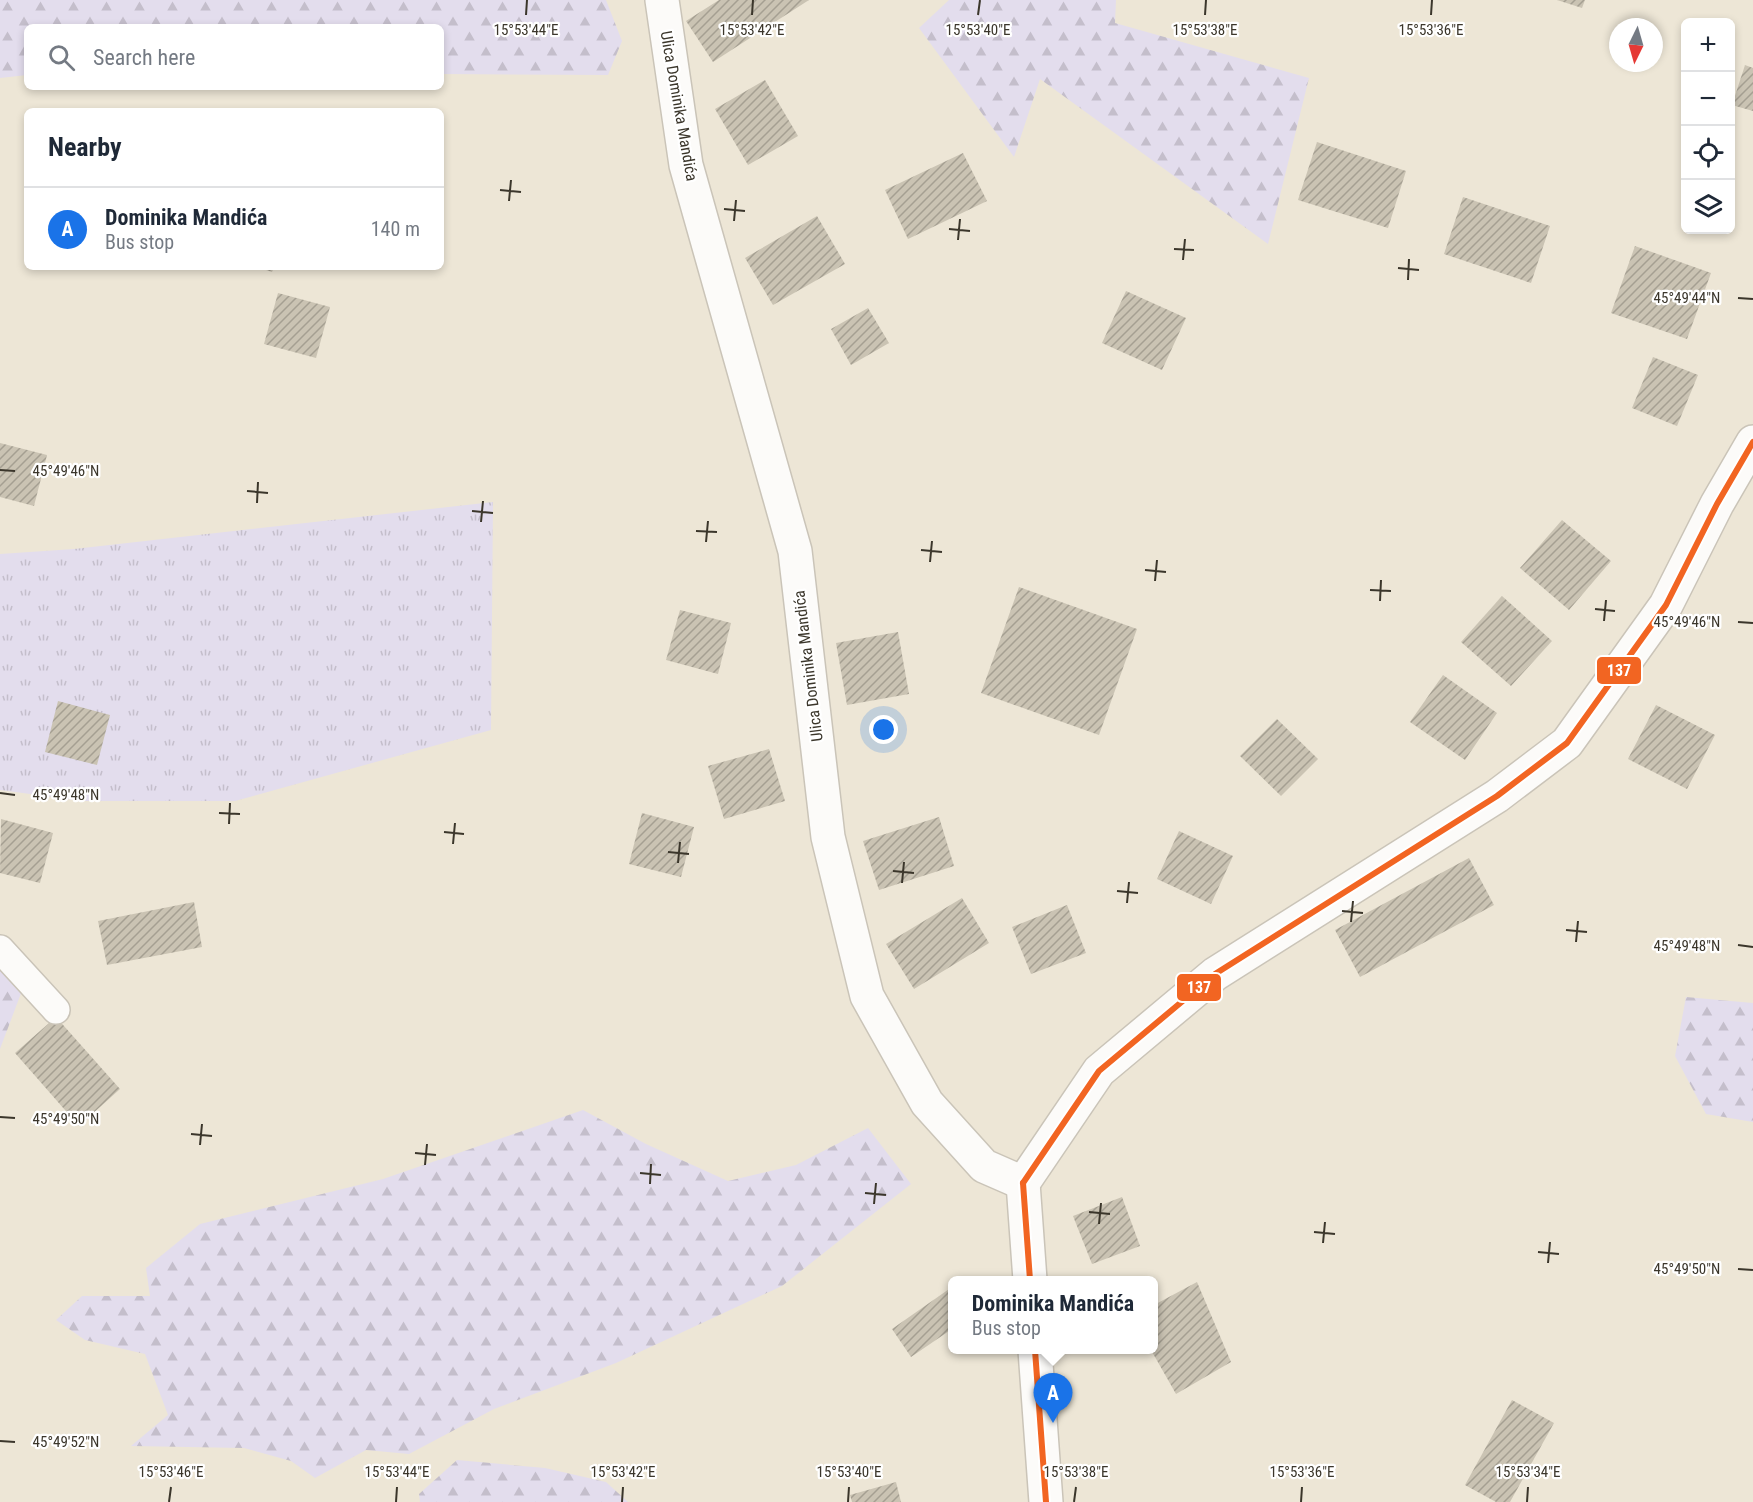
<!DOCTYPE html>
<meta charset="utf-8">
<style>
:root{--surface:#fff;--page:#f6f6f7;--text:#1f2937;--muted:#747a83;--line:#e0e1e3;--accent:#1a73e8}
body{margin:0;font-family:"Roboto Condensed",sans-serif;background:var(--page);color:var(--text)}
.controls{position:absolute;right:18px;top:18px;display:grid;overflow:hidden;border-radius:9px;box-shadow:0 3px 9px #0003}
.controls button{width:54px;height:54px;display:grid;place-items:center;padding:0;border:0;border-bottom:2px solid var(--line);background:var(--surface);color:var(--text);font:30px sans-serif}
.compass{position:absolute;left:1609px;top:18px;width:54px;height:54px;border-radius:50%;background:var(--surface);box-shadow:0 3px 9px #0003;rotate:185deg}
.you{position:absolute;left:884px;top:730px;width:21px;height:21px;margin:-15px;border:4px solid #fff;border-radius:50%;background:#1a73e8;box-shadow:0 0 0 9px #1a73e833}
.badge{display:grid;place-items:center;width:39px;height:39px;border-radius:50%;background:var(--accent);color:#fff;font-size:20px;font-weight:700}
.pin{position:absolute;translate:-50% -50px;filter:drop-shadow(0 2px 3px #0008)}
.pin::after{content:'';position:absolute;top:32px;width:21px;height:18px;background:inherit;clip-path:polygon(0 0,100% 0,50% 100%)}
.popup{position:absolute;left:948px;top:1276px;width:210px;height:78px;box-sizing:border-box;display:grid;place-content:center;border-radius:9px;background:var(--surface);filter:drop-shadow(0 2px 4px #0005);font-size:20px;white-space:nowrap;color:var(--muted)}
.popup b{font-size:22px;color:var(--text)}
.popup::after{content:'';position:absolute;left:50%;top:100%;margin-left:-12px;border:12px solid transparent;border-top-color:var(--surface)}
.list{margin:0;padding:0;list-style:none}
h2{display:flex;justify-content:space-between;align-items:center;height:78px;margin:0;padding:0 24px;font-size:26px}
h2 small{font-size:20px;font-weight:400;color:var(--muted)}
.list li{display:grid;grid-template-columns:39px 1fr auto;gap:18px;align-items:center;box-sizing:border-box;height:84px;padding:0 24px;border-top:2px solid var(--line)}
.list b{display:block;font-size:22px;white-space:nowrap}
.list p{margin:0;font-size:20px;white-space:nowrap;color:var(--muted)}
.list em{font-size:20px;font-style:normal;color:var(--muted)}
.icon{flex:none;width:33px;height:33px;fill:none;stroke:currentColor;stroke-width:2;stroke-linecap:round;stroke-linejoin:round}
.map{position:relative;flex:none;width:1753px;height:1502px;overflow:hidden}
.search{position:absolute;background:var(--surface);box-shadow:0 3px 9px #0003;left:24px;top:24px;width:420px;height:66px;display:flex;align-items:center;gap:15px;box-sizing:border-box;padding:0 21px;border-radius:9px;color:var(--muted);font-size:22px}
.panel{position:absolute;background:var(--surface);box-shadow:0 3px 9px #0003;left:24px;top:108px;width:420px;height:162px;border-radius:9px}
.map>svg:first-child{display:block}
.grass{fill:url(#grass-tufts)}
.forest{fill:url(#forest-firs)}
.building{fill:url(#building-hatch)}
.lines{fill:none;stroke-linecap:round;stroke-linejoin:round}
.street-casing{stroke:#cac4b8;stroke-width:30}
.secondary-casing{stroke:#cac4b8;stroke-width:36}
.street{stroke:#fcfbf9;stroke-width:27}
.secondary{stroke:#fcfbf9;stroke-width:33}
.bus-1-casing{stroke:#fff;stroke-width:10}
.bus-1{stroke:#f26522;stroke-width:6}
.ticks{fill:none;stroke:#3b362b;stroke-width:2}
.labels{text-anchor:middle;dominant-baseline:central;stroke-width:4.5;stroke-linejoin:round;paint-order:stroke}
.street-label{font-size:16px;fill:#3b362b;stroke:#fff}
.ticks-label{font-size:15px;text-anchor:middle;fill:#3b362b;stroke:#fff;stroke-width:4.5;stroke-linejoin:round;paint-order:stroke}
.line-badge{stroke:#fff;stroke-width:2}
.badge-label{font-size:16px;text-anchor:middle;font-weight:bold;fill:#fff}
</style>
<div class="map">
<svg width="1753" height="1502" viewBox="0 0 1753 1502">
<defs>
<pattern id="grass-tufts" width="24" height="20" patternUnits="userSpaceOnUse" patternTransform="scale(1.5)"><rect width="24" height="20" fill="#e3dded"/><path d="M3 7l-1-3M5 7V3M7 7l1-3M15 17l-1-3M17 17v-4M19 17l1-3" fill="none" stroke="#c4becb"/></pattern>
<pattern id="forest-firs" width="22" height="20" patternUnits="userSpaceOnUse" patternTransform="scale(1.5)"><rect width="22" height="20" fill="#e3dded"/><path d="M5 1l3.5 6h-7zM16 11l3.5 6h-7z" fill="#c4becb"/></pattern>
<pattern id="building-hatch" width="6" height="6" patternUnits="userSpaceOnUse" patternTransform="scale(1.5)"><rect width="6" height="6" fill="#cac3b3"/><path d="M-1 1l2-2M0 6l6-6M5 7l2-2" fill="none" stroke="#a59f92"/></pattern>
</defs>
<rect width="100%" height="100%" fill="#ede6d6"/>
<polygon class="grass" points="493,502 491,730 235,801 83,801 0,790 0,554 74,549"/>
<g class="forest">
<polygon points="0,0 606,0 622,41 608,75 441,74 441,27 27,27 27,75 0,78"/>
<polygon points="949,0 1116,0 1115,23 1309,78 1268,244 1040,79 1014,157 919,28"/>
<polygon points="0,963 23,988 0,1049"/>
<polygon points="1686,997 1753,1003 1753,1122 1706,1114 1675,1056"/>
<polygon points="583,1110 646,1144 728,1181 796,1165 868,1128 911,1184 782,1286 616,1363 494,1409 409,1454 366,1450 315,1478 291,1461 244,1448 131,1446 168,1415 145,1354 85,1340 56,1320 82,1296 150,1296 146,1268 200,1224 383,1179"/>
<polygon points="457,1460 545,1468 606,1482 628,1502 420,1502 419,1494"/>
</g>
<g class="building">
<polygon points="719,0 809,0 713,62 686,21"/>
<polygon points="1557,0 1585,0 1582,8"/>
<polygon points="1745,65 1753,68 1753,111 1732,105"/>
<polygon points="765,80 798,136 748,165 715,109"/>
<polygon points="1317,142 1406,171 1388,228 1298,200"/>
<polygon points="963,153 987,201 908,239 885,190"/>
<polygon points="1463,197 1550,226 1531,283 1444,254"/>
<polygon points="817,216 845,264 773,305 745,258"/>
<polygon points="1635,246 1711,273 1687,339 1611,313"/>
<polygon points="257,267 274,267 272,272"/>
<polygon points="1126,291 1186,318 1162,370 1102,343"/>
<polygon points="278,293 330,307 316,358 264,344"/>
<polygon points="868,308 889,343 851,365 831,329"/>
<polygon points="1653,357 1698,375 1677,426 1632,408"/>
<polygon points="0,443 47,455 34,506 0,497"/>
<polygon points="1562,520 1611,561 1569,610 1520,568"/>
<polygon points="1019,587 1137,629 1099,735 981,693"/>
<polygon points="1502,596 1552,641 1511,686 1461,642"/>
<polygon points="680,610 731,623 718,674 666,660"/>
<polygon points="898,632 909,694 847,705 836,643"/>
<polygon points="1443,675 1497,713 1465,760 1410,722"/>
<polygon points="58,701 110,715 97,765 45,752"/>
<polygon points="1656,705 1715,735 1687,789 1628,759"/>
<polygon points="1277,719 1318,759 1281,796 1240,756"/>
<polygon points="769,749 785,801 724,819 708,766"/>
<polygon points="642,813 694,827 681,877 629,864"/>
<polygon points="939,817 954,866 879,890 863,841"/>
<polygon points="1,819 53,833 40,883 0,873"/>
<polygon points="1179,831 1233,856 1211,904 1157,879"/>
<polygon points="1469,858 1494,905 1360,977 1335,930"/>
<polygon points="962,898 989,943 914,989 886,944"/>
<polygon points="194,902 202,947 107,965 98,921"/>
<polygon points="1067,905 1086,953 1031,974 1012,927"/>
<polygon points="56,1017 120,1089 79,1126 15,1053"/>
<polygon points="1122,1197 1140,1246 1092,1264 1073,1216"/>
<polygon points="1197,1282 1231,1362 1176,1394 1151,1350 1154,1350 1154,1305"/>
<polygon points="952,1287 952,1329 911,1357 892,1329"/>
<polygon points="1512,1400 1554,1423 1510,1502 1496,1502 1465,1485"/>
<polygon points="896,1482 901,1502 852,1502 850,1495"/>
</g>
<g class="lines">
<g class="street-casing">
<polyline id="street" points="0,949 56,1010"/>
</g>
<g class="secondary-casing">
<g id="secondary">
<polyline points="662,0 686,165 795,551 828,837 867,996 927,1103 984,1166 1023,1183"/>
<polyline points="1023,1183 1099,1071 1215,974 1497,796 1567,743 1666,605 1717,504 1753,442"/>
<polyline points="1023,1183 1030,1280"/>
<polyline points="1035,1350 1046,1502"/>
</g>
</g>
<use href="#street" class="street"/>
<use href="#secondary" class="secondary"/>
<g class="bus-1-casing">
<g id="bus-1">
<polyline points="1023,1183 1099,1071 1215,974 1497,796 1567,743 1666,605 1717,504 1753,442"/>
<polyline points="1023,1183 1030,1280"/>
<polyline points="1035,1350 1046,1502"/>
</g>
</g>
<use href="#bus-1" class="bus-1"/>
</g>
<path class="ticks" d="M526,15l1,-15M752,15l1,-15M978,15l2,-15M1205,15l1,-15M1431,15l1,-15M500,190l21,2M509,201l2,-21M724,209l21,2M734,221l2,-21M949,229l21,2M958,240l2,-21M1174,249l20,1M1183,260l2,-21M1398,268l21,2M1408,280l1,-21M1738,298l15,1M0,470l15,1M247,491l21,2M257,503l1,-21M472,511l21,2M481,522l2,-21M696,531l21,1M706,542l2,-21M921,550l21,2M930,562l2,-21M1145,570l21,2M1155,581l2,-21M1370,590l21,1M1380,601l1,-21M1595,609l20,2M1604,621l2,-21M1738,622l15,1M0,793l15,2M219,813l21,1M229,824l1,-21M444,832l20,2M453,844l2,-21M668,852l21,2M678,863l2,-21M893,871l21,2M902,883l2,-21M1117,891l21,2M1127,903l2,-21M1342,911l21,2M1351,922l2,-21M1566,930l21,2M1576,942l2,-21M1738,945l15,2M0,1117l15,1M191,1134l21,2M200,1145l2,-21M415,1153l21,2M425,1165l2,-21M640,1173l21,2M650,1184l1,-20M865,1193l21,2M874,1204l2,-21M1089,1212l21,2M1099,1224l2,-21M1314,1232l21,2M1323,1243l2,-21M1538,1252l21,2M1548,1263l2,-21M1738,1269l15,1M0,1441l15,1M169,1502l2,-15M396,1502l1,-15M622,1502l1,-15M848,1502l1,-15M1074,1502l2,-15M1301,1502l1,-15M1527,1502l1,-15"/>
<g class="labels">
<g class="street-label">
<text transform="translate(679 106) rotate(80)">Ulica Dominika Mandića</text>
<text transform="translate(808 666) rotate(-97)">Ulica Dominika Mandića</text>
</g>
</g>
<g class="ticks-label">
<text x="526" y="35">15°53'44"E</text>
<text x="752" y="35">15°53'42"E</text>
<text x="978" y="35">15°53'40"E</text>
<text x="1205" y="35">15°53'38"E</text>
<text x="1431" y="35">15°53'36"E</text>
<text x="1687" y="303">45°49'44"N</text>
<text x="66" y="476">45°49'46"N</text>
<text x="1687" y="627">45°49'46"N</text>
<text x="66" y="800">45°49'48"N</text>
<text x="1687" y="951">45°49'48"N</text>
<text x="66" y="1124">45°49'50"N</text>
<text x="1687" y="1274">45°49'50"N</text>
<text x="66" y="1447">45°49'52"N</text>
<text x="171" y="1477">15°53'46"E</text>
<text x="397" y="1477">15°53'44"E</text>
<text x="623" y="1477">15°53'42"E</text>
<text x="849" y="1477">15°53'40"E</text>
<text x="1076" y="1477">15°53'38"E</text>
<text x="1302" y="1477">15°53'36"E</text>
<text x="1528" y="1477">15°53'34"E</text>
</g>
<g class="line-badge">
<rect x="1596" y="656" width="46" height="29" rx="6" fill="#f26522"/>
<rect x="1176" y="973" width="46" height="29" rx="6" fill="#f26522"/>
</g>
<g class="badge-label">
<text x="1619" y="676">137</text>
<text x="1199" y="993">137</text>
</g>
</svg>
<div class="controls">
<button>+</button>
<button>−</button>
<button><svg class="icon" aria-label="locate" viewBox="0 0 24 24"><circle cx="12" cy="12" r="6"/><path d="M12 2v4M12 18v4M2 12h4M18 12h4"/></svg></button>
<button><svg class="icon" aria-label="layers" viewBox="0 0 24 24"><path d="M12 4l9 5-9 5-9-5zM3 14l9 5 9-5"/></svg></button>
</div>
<svg class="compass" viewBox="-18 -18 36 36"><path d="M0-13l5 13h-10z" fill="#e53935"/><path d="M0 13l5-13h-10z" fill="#747a83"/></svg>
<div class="you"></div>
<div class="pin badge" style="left:1053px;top:1423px">A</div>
<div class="popup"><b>Dominika Mandića</b>Bus stop</div>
<div class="search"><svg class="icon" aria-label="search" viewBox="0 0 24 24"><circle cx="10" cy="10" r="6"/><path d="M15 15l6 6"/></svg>Search here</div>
<section class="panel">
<h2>Nearby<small></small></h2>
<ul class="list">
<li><span class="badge">A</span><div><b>Dominika Mandića</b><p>Bus stop</p></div><em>140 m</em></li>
</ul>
</section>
</div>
